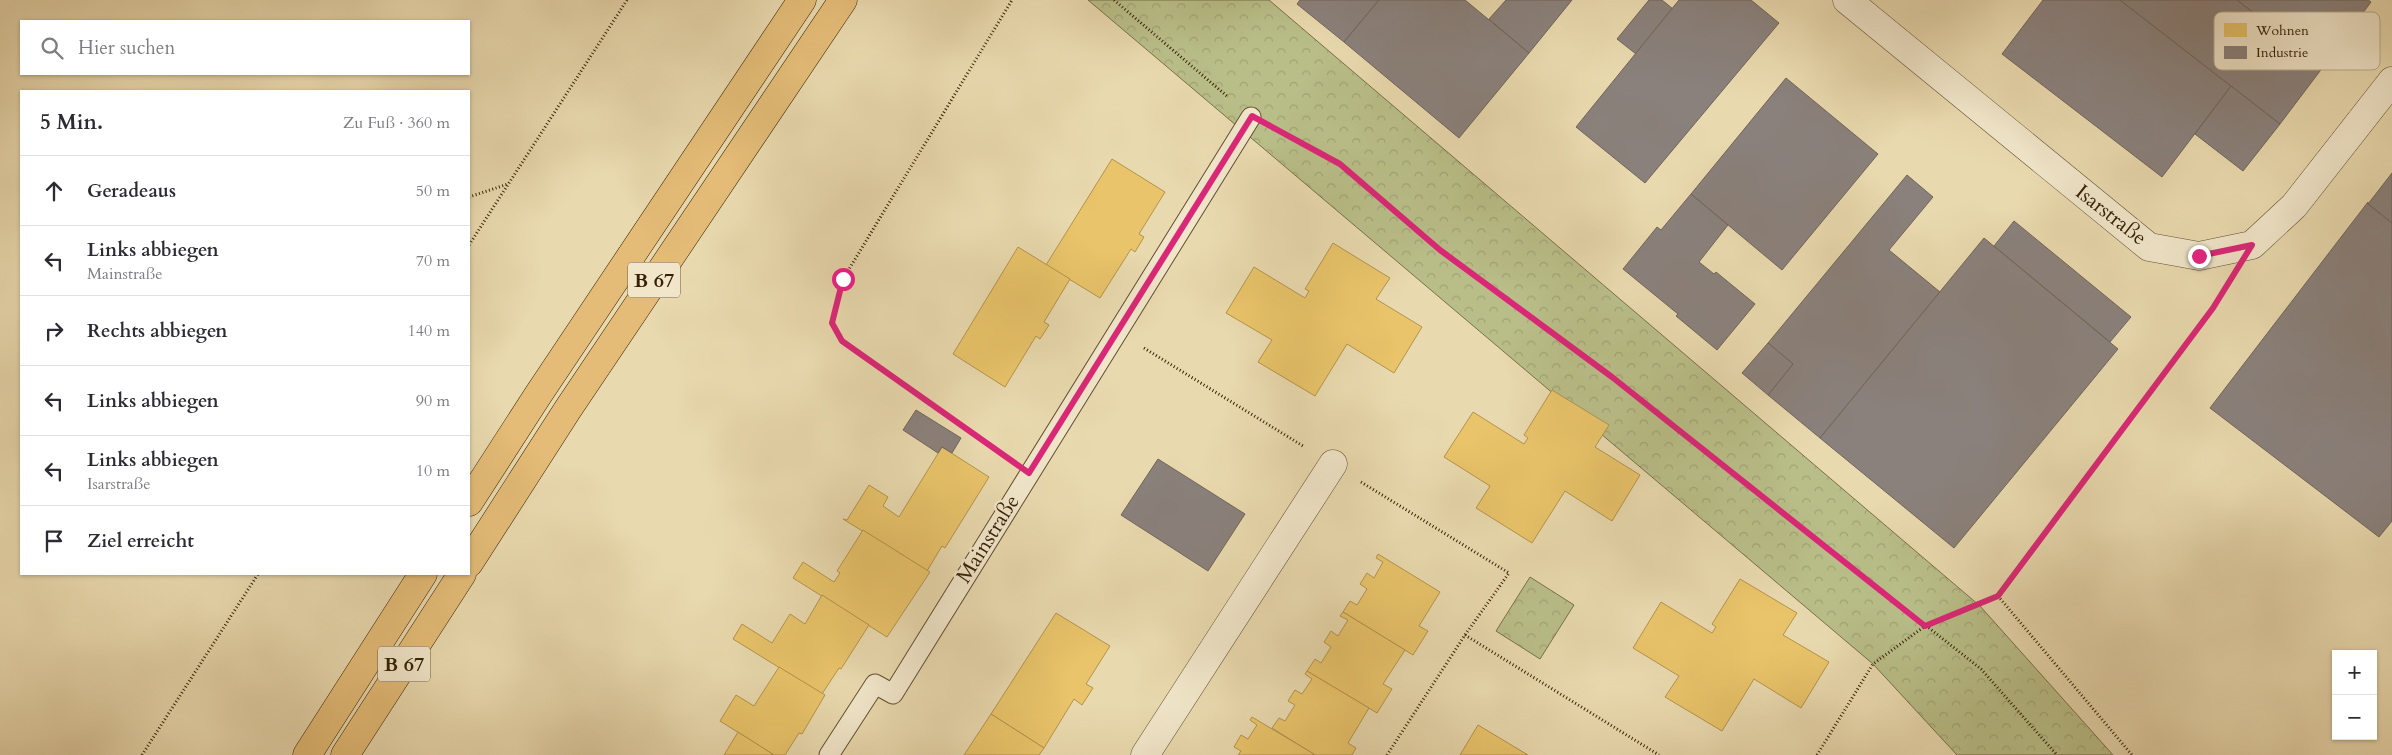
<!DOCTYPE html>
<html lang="de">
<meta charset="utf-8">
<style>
:root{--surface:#fff;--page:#f7f7f7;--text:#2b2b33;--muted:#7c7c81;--line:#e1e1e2}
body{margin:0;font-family:Cardo,serif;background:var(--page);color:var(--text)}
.controls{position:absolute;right:15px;bottom:15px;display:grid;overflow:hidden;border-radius:0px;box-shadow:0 1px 4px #0004}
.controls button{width:45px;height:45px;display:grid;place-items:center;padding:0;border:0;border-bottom:1px solid var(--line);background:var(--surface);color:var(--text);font:25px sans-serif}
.stop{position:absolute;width:15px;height:15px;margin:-11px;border:4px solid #db2777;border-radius:50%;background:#fff}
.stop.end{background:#db2777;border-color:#fff;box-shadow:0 1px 5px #0008}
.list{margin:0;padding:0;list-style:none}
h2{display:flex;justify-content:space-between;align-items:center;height:65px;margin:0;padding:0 20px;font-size:21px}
h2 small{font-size:16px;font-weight:400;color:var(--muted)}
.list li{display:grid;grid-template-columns:32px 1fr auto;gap:15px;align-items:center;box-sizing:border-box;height:70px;padding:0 20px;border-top:1px solid var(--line)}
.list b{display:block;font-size:19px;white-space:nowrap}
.list p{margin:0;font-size:16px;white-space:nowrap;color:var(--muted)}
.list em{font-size:16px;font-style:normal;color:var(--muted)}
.icon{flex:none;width:28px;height:28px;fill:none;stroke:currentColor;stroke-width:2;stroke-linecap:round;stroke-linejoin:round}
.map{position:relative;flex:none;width:2392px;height:755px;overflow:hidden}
.search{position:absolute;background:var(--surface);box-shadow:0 1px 4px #0004;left:20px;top:20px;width:450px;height:55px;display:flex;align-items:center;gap:12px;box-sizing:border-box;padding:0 18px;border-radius:0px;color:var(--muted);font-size:19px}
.panel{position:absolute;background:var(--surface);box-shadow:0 1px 4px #0004;left:20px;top:90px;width:450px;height:485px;border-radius:0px}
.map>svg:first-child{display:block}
.park{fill:url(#park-crowns);stroke:#787048}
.homes{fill:#e9c46a;stroke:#b3934c}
.industry{fill:#8a817c;stroke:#716459}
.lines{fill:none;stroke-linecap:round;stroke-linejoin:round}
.lane-casing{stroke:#634f31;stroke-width:21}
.street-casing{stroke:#634f31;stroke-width:29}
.highway-casing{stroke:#362107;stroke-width:29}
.path{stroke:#362107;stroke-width:3;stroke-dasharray:1 2.5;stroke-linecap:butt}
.lane{stroke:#f1e6ca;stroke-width:19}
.street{stroke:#f1e6ca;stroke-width:28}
.highway{stroke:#e4bc77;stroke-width:28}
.route{stroke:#db2777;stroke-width:6}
.labels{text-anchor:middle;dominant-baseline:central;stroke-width:5;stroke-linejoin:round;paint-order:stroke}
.shield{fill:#f1e6ca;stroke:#6e5c42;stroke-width:1}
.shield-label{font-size:20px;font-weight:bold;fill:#362107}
.street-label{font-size:21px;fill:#362107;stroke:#f1e6ca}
.key{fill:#f1e6ca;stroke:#b9ab90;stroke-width:1}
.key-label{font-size:14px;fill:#362107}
</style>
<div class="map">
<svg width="2392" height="755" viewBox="0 0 2392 755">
<defs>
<pattern id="park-crowns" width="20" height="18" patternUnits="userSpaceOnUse" patternTransform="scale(1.25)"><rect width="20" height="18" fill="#b9be88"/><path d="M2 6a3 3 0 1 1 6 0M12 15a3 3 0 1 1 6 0" fill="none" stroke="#a0a374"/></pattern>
</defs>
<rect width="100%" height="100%" fill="#e9d9ae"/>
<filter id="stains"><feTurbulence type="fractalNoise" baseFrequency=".004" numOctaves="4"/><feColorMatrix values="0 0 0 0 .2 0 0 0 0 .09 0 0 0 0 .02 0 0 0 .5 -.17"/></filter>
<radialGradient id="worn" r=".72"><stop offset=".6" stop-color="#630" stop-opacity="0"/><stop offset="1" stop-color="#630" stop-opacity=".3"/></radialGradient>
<g class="park">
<polygon points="1088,0 1269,0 1980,606 2113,755 1957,755 1873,664"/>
<polygon points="1530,577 1574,605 1540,659 1496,631"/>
</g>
<g class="homes">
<polygon points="1112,159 1165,192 1139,234 1144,237 1135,252 1131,249 1100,298 1046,265"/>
<polygon points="1333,243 1390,278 1376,299 1422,327 1394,373 1347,344 1315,396 1258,362 1272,340 1226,313 1254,267 1305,298 1309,291 1305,289"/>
<polygon points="1018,247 1070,279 1044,322 1049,325 1040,339 1036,336 1005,387 953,354"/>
<polygon points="1552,390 1609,425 1595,447 1640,475 1612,521 1565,491 1532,543 1476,508 1490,486 1444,457 1473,412 1524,444 1528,438 1524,435"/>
<polygon points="942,447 989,477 945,548 942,546 927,571 843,519 847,520 869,485 888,497 883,506 899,517"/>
<polygon points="863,530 930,572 887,637 793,578 803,562 834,582 840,573 837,571"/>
<polygon points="1378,554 1440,592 1419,626 1428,631 1413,655 1343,612 1350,601 1357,605 1367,589 1360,584 1367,573 1374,578 1383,562 1376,558"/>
<polygon points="1740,579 1797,613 1783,635 1829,662 1801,708 1754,679 1722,731 1665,697 1679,676 1633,648 1661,602 1712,633 1716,627 1712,624"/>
<polygon points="822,595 869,625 841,669 839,668 822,694 733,639 742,624 772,643 790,614 805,624"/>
<polygon points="1343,612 1405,650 1383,684 1392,689 1377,713 1307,671 1315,659 1321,663 1331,647 1324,642 1331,631 1338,636 1348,620 1340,616"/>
<polygon points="1056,613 1110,646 1086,684 1093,688 1082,705 1074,699 1044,748 991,714"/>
<polygon points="779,667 825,695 802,734 799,733 785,755 774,755 720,721 736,695 754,706"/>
<polygon points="1307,671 1369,708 1348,743 1356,748 1352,755 1315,755 1272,728 1279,718 1285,721 1295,705 1288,701 1295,690 1302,694 1312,679 1305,674"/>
<polygon points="991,714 1044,748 1039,755 964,755"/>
<polygon points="1252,717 1314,754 1313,755 1238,755 1241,751 1234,747 1241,735 1248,739 1257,725 1250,720"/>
<polygon points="1478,725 1528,755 1460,755"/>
<polygon points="738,732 774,755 724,755"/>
</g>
<g class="industry">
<polygon points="1300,0 1379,0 1344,42 1297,4"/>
<polygon points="1379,0 1465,0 1529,53 1459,138 1344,42"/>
<polygon points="1506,0 1572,0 1529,53 1489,19"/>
<polygon points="1649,0 1662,0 1673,9 1636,54 1617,39"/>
<polygon points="1679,0 1751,0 1779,23 1645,183 1576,127"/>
<polygon points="2043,0 2120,0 2231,86 2162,177 2002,54"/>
<polygon points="2120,0 2237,0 2323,67 2280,124"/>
<polygon points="2237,0 2368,0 2371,2 2323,66"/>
<polygon points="1786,78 1878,154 1782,270 1691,194"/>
<polygon points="2231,86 2280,124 2243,171 2195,134"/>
<polygon points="2392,173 2392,223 2368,204"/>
<polygon points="1907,175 1933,197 1889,250 1940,292 1820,438 1768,395 1793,364 1768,343"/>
<polygon points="1691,194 1728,225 1699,262 1714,274 1716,272 1755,304 1717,350 1676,316 1678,314 1623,269 1657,227 1661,230"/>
<polygon points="2368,202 2368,204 2392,223 2392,521 2379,537 2210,408"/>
<polygon points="2014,221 2131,317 2110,342 1994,246"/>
<polygon points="1984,238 2118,349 1954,548 1820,438"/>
<polygon points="1768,343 1793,364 1768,395 1742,373"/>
<polygon points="916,410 961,438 952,453 942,447 938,453 903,430"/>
<polygon points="1158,459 1245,514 1208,571 1121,515"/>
</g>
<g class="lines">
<g class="lane-casing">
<polyline id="lane" points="829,755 875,684 893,694 1251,117"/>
</g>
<g class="street-casing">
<g id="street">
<polyline points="1847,0 2149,247 2199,256 2252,245 2294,206 2392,81"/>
<polyline points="1145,755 1333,464"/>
</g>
</g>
<g class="highway-casing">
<g id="highway">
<polyline points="469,502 538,395 802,0"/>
<polyline points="469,563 568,409 843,0"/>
<polyline points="307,755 423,574"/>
<polyline points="345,755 462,574"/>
</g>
</g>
<g class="path">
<polyline points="1114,0 1228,97"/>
<polyline points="1279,131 1340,164 1440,250 1611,377 1981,669 2057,755"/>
<polyline points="469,197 508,184"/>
<polyline points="469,245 627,0"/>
<polyline points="1144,348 1303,446"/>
<polyline points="1004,455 842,341 832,323 843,279 1012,0"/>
<polyline points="1361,482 1509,573 1465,635 1387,755"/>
<polyline points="1998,596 2132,755"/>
<polyline points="1465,635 1659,755"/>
<polyline points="142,755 258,574"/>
<polyline points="1817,755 1873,664 1925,626 1998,596 2213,308 2226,286"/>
</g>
<use href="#lane" class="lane"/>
<use href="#street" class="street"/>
<use href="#highway" class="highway"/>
</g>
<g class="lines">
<polyline class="route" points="843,279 832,323 842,341 1029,473 1252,116 1340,164 1440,250 1612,377 1925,626 1998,596 2213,308 2252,245 2199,256"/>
</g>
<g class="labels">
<g class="shield">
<rect x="628" y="262.5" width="52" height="35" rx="4"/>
<rect x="378" y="646.5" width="52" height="35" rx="4"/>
</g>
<g class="shield-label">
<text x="654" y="280">B 67</text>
<text x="404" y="664">B 67</text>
</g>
<g class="street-label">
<text transform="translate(2111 215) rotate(38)">Isarstraße</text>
<text transform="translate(988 539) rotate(-58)">Mainstraße</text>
</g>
</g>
<rect x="2214" y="12" width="166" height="58" rx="8" class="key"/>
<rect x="2224" y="23" width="23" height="14" fill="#e9c46a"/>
<rect x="2224" y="46" width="23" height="13" fill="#8a817c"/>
<g class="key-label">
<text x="2256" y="35">Wohnen</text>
<text x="2256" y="57">Industrie</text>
</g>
<rect width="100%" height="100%" filter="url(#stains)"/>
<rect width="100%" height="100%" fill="url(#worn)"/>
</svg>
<div class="controls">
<button>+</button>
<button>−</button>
</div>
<div class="stop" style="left:843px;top:279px"></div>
<div class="stop end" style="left:2199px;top:256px"></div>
<div class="search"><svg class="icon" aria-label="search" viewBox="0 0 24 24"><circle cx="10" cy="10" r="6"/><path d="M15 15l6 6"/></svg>Hier suchen</div>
<section class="panel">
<h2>5 Min.<small>Zu Fuß · 360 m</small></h2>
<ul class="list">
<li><svg class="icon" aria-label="ahead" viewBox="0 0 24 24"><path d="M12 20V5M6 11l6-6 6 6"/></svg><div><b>Geradeaus</b></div><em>50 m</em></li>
<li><svg class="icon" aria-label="left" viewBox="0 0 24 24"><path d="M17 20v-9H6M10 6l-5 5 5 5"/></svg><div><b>Links abbiegen</b><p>Mainstraße</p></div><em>70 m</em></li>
<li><svg class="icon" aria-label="right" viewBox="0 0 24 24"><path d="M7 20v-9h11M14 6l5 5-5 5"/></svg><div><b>Rechts abbiegen</b></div><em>140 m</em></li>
<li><svg class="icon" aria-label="left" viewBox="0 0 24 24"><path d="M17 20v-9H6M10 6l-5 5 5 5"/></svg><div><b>Links abbiegen</b></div><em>90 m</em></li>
<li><svg class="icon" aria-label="left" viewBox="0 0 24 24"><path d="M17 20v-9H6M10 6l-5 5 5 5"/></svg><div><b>Links abbiegen</b><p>Isarstraße</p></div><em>10 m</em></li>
<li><svg class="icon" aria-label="arrive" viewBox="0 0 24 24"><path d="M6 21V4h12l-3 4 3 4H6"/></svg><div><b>Ziel erreicht</b></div></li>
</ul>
</section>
</div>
